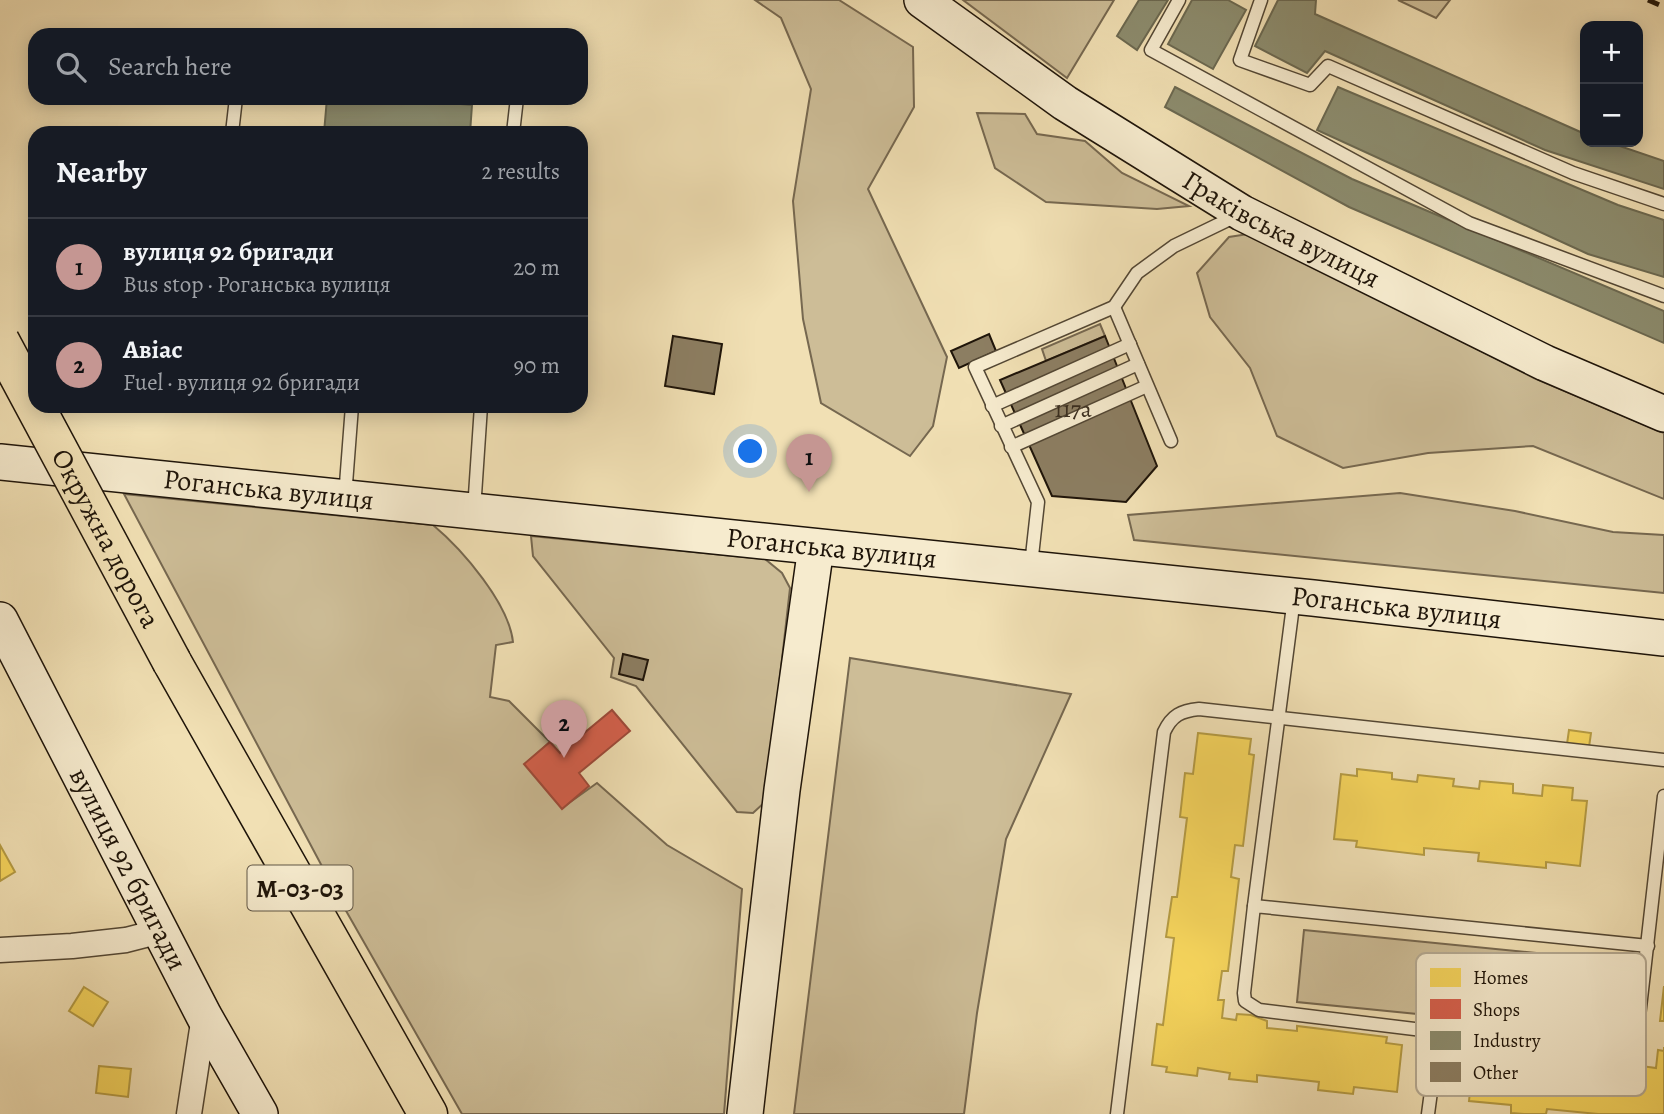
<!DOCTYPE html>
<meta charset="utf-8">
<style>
:root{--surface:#171b24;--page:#20242c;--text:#f1f3f6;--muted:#9ea1a6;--line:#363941;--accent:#c59692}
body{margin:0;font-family:Alegreya,serif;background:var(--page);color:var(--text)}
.controls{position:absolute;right:21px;top:21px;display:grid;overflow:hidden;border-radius:14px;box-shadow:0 4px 18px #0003}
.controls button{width:63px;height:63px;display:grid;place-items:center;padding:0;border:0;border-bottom:2px solid var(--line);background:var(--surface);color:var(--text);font:35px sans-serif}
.you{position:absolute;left:751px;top:452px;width:24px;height:24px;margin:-18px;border:5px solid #fff;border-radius:50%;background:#1a73e8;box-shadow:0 0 0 10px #1a73e833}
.badge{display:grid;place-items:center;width:46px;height:46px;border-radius:50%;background:var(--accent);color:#111;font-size:23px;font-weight:700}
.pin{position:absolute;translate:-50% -58px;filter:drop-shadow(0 2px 4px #0008)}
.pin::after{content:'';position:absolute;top:37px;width:24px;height:21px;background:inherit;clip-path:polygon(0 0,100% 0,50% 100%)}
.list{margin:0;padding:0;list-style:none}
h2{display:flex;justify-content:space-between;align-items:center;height:91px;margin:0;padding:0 28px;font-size:30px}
h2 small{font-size:23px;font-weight:400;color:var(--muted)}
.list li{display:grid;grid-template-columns:46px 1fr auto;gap:21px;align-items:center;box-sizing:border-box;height:98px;padding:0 28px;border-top:2px solid var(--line)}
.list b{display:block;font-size:26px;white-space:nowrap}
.list p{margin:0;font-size:23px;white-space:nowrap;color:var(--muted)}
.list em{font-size:23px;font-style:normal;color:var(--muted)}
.icon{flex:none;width:38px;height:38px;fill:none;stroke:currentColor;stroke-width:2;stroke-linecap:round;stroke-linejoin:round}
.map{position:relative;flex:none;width:1664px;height:1114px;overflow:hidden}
.search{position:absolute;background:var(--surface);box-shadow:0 4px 18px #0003;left:28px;top:28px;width:560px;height:77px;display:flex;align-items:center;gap:18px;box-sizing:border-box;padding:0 24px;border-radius:21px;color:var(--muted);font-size:26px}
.panel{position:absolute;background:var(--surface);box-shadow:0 4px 18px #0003;left:28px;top:126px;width:560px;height:287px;border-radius:21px}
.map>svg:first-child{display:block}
.green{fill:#cdbd97;stroke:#766850;stroke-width:2}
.homes{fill:#f6d55c;stroke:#b59b43;stroke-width:2}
.shops{fill:#d6604d;stroke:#9f4939;stroke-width:2}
.industry{fill:#8c8c6e;stroke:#6b6850;stroke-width:2}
.building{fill:#8c7e62;stroke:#1e1409;stroke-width:2}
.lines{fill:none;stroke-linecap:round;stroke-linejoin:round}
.lane-casing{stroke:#534734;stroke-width:15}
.street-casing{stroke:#534734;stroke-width:27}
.secondary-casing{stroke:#1e1409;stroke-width:38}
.highway-casing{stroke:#1e1409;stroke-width:41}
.lane{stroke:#f6ebce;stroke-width:12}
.street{stroke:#f6ebce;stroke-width:24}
.secondary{stroke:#f6ebce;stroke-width:35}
.highway{stroke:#f1e0b4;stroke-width:38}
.rail{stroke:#1e1409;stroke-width:5;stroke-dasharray:12 12;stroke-linecap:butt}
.highway-bridge-casing{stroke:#1e1409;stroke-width:41;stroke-linecap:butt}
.highway-bridge{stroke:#f1e0b4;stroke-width:38}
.labels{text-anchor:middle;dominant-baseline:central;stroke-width:7;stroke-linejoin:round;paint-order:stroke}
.number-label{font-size:24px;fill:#3a2e1f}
.shield{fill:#f6ebce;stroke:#5f5444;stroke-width:2}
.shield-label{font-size:26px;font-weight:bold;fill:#1e1409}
.street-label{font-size:28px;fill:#1e1409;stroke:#f6ebce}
.key{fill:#f6ebce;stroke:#b5aa93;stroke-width:2}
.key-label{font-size:19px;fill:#1e1409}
</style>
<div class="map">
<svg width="1664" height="1114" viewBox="0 0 1664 1114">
<rect width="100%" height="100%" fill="#f1e0b4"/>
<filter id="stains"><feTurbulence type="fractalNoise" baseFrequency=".00286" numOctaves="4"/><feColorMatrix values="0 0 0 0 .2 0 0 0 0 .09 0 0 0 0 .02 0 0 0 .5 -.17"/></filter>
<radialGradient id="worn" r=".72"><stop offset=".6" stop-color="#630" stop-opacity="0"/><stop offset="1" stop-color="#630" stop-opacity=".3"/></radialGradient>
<g class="green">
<polygon points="755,0 839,0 913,47 914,107 868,189 947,357 933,426 910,456 821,403 803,319 793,201 811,89 781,18"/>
<polygon points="963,0 1114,0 1067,78"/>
<polygon points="1398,0 1450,0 1436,18"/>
<polygon points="977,113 1025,114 1037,134 1085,141 1122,173 1189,206 1157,209 1046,202 995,168"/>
<polygon points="1248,234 1534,378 1664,433 1664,499 1533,446 1428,453 1343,468 1277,436 1250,368 1210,317 1197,273 1229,237"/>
<polygon points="1100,324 1105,336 1046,361 1042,349"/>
<polygon points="1400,493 1515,511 1613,532 1664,535 1664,593 1134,540 1128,515"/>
<path d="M124,494l309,31c30,25 76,79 80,117l-17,3 -6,52 19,4 41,41 -25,22 37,44 35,-25 70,62 75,44 -18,225h-262l-121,-212z"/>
<polygon points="531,536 765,559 782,573 790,588 766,801 753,813 737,812 636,686 611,677 614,658 533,556"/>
<polygon points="850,658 1071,694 1006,839 977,1013 964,1114 794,1114"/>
<polygon points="1304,930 1596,959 1588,1031 1297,1002"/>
</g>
<g class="homes">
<polygon points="1569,730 1591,733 1589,747 1567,744"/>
<polygon points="1198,733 1251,739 1249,754 1254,755 1243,846 1235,845 1231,877 1239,879 1228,971 1222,971 1218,1000 1224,1000 1222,1018 1236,1020 1237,1014 1251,1015 1267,1021 1267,1028 1297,1031 1297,1026 1387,1037 1386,1043 1402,1045 1397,1092 1354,1087 1353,1094 1318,1090 1319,1082 1257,1075 1257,1082 1229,1079 1230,1073 1198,1068 1197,1076 1166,1072 1167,1067 1152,1065 1157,1024 1163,1025 1174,938 1166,937 1172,897 1177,897 1187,818 1180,817 1185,773 1193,774"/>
<polygon points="1357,769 1392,773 1392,779 1417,782 1418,775 1454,779 1453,786 1479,789 1480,781 1513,784 1513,793 1542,796 1543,785 1573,788 1572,800 1587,801 1580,866 1546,862 1546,868 1478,861 1479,853 1424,848 1424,855 1356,847 1357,841 1334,839 1341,774 1357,776"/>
<polygon points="0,845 15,872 0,881"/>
<polygon points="1664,986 1664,1021 1660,1021"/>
<polygon points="84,987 108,1002 93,1026 69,1011"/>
<polygon points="1664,1047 1664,1114 1598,1114 1547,1109 1546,1114 1524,1114 1511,1113 1511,1105 1469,1101 1474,1054 1490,1056 1490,1049 1580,1059 1580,1064 1610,1068 1611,1061 1642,1060 1641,1066 1656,1068 1658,1050 1664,1051"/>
<polygon points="99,1066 131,1069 128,1097 96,1093"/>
</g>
<polygon class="shops" points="612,710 630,731 579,773 589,786 562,809 524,764 550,742 560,753"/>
<g class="industry">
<polygon points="1139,0 1168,0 1137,50 1117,36"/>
<polygon points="1192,0 1228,0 1246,10 1213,69 1168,44"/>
<polygon points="1278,0 1316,0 1315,14 1585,134 1585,142 1608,142 1664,161 1664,189 1545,150 1325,51 1307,73 1255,46"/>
<polygon points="1175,87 1352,179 1664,311 1664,343 1349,207 1165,107"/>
<polygon points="1338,87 1618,205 1664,220 1664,277 1588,254 1317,130"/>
<polygon points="327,98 392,98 472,105 470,133 324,133"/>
</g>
<g class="building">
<polygon points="989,334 996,351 959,368 951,351"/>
<polygon points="673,336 722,344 714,394 665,386"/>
<polygon points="1105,336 1157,466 1126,502 1052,496 1000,380"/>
<polygon points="623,654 648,660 643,680 619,674"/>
</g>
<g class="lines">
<g class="lane-casing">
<g id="lane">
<polyline points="1179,0 1151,50 1469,223 1664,296"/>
<polyline points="1261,0 1240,60 1310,85 1328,66 1573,173 1664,204"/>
<polyline points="232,133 236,98"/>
<polyline points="513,133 517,98"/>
<polyline points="1114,307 1171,441"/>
<polyline points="992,406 1130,344"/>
<polyline points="1001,426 1138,364"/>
<polyline points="1011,447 1147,386"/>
<polyline points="345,497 352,406"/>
<polyline points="474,510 481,406"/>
<polyline points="1031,565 1038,502 975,367 1114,307 1137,273 1174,246 1238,215"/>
<polyline points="1254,906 1294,598"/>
<polyline points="1439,1032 1259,1010 1245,1001 1244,993 1254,906 1648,946"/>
<path d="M1117,1114l47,-382c8,-17 17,-21 35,-23l465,51"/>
<polyline points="1428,1114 1439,1032 1625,1049 1636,1043 1664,796"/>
</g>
</g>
<g class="street-casing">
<g id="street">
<polyline points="0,950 72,946 126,940 161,931"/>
<polyline points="189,1114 204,1016"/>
</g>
</g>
<g class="secondary-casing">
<g id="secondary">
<path id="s1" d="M922,0l143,103 177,110 303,150 119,51"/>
<path id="s2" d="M0,462l1313,136 351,40"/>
<path id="s3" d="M0,620l204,396 56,98"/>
<polyline points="745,1114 782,790 816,547"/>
</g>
</g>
<g class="highway-casing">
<polyline id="highway" points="172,662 428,1114"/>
</g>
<use href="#lane" class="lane"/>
<use href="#street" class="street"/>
<use href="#secondary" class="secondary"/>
<use href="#highway" class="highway"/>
<polyline class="rail" points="1648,0 1664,7"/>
<g class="highway-bridge-casing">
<g id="highway-bridge">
<path id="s4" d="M0,341l172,321"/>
</g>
</g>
<use href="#highway-bridge" class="highway-bridge"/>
</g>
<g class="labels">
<g class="number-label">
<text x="1073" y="409">117а</text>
</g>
<rect class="shield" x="247.5" y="865.5" width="105" height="45" rx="5"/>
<g class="shield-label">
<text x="300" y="888">М-03-03</text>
</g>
<g class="street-label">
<text stroke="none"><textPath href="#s1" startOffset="427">Граківська вулиця</textPath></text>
<text stroke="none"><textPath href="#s2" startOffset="270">Роганська вулиця</textPath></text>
<text stroke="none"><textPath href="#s4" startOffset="224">Окружна дорога</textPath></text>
<text stroke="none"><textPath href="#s2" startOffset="836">Роганська вулиця</textPath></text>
<text stroke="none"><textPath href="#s2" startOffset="1404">Роганська вулиця</textPath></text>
<text stroke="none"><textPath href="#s3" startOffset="280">вулиця 92 бригади</textPath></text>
</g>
</g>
<rect x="1416" y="953" width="230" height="143" rx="10" class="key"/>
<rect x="1430" y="968" width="31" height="19" fill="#f6d55c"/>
<rect x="1430" y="999" width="31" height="20" fill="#d6604d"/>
<rect x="1430" y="1031" width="31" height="19" fill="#8c8c6e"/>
<rect x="1430" y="1062" width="31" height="20" fill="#8c7e62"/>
<g class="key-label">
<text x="1473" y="984">Homes</text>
<text x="1473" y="1016">Shops</text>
<text x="1473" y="1047">Industry</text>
<text x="1473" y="1079">Other</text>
</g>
<rect width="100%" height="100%" filter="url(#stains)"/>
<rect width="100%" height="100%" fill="url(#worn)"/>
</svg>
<div class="controls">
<button>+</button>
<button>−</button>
</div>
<div class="you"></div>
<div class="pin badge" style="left:809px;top:492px">1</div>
<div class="pin badge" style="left:564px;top:758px">2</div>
<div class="search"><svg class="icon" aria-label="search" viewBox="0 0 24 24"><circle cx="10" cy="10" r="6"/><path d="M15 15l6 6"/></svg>Search here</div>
<section class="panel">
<h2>Nearby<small>2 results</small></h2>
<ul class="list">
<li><span class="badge">1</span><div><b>вулиця 92 бригади</b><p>Bus stop · Роганська вулиця</p></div><em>20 m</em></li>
<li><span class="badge">2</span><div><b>Авіас</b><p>Fuel · вулиця 92 бригади</p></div><em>90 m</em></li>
</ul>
</section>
</div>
